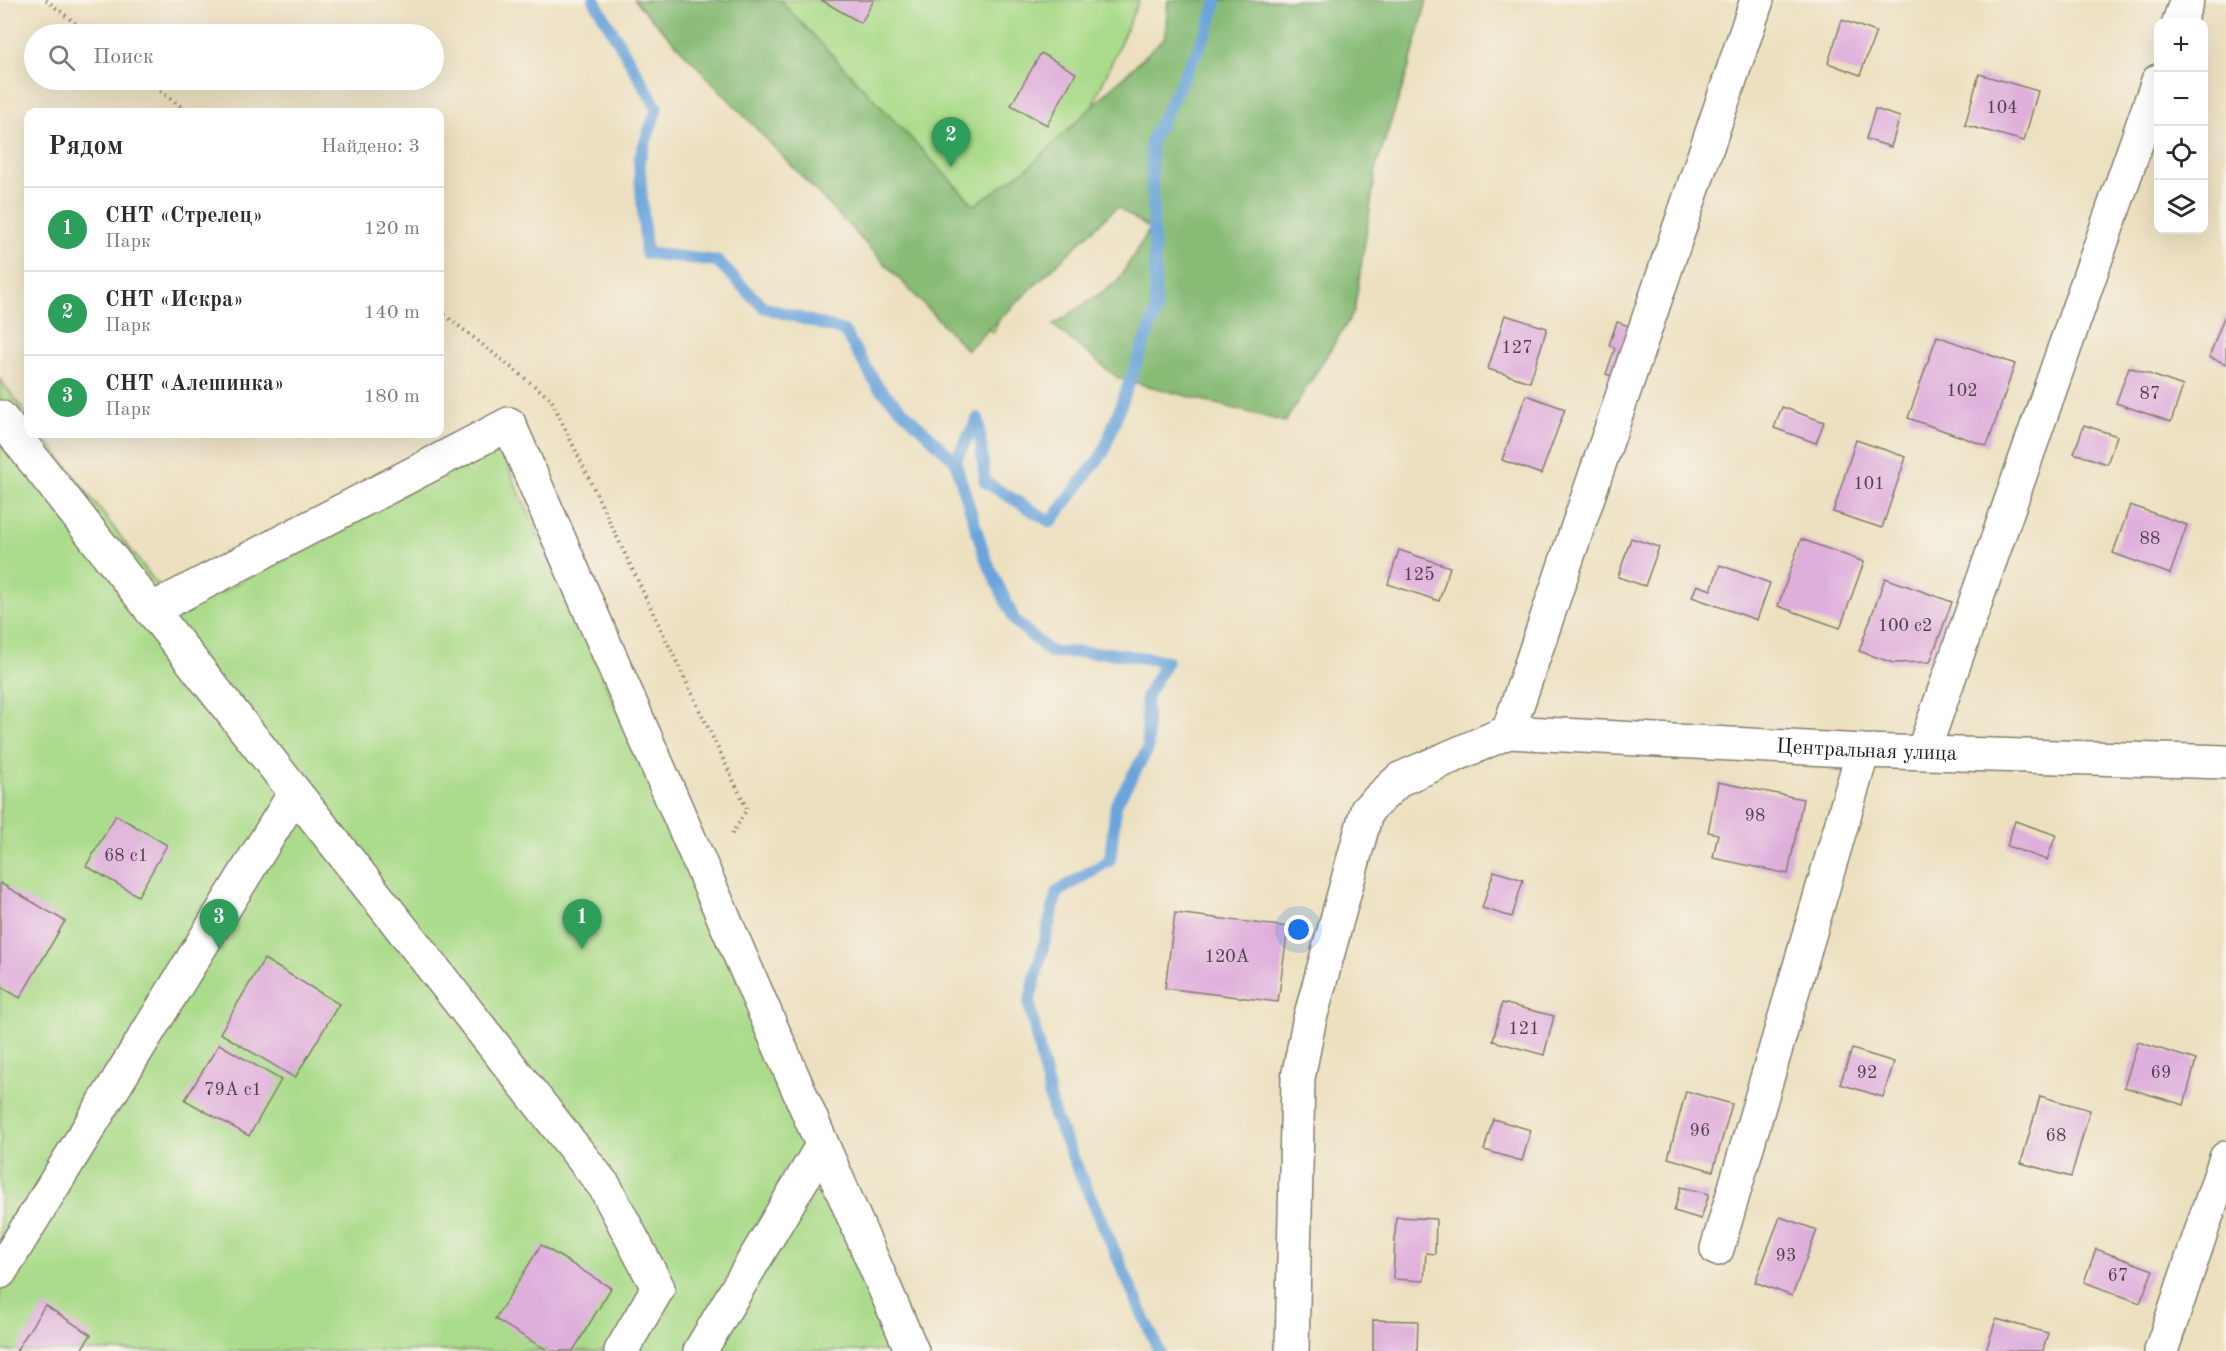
<!DOCTYPE html>
<html lang="ru">
<meta charset="utf-8">
<style>
:root{--surface:#fff;--page:#f2f2f3;--text:#2b2b33;--muted:#7c7c81;--line:#e1e1e2;--accent:#1f6fb2}
body{margin:0;font-family:"Old Standard TT",serif;background:var(--page);color:var(--text)}
.controls{position:absolute;right:18px;top:18px;display:grid;overflow:hidden;border-radius:12px;box-shadow:0 6px 24px #0002}
.controls button{width:54px;height:54px;display:grid;place-items:center;padding:0;border:0;border-bottom:2px solid var(--line);background:var(--surface);color:var(--text);font:30px sans-serif}
.you{position:absolute;left:1299px;top:930px;width:21px;height:21px;margin:-15px;border:4px solid #fff;border-radius:50%;background:#1a73e8;box-shadow:0 0 0 9px #1a73e833}
.badge{display:grid;place-items:center;width:39px;height:39px;border-radius:50%;background:var(--accent);color:#fff;font-size:20px;font-weight:700}
.pin{position:absolute;translate:-50% -50px;filter:drop-shadow(0 2px 3px #0008)}
.pin::after{content:'';position:absolute;top:32px;width:21px;height:18px;background:inherit;clip-path:polygon(0 0,100% 0,50% 100%)}
.list{margin:0;padding:0;list-style:none}
h2{display:flex;justify-content:space-between;align-items:center;height:78px;margin:0;padding:0 24px;font-size:26px}
h2 small{font-size:20px;font-weight:400;color:var(--muted)}
.list li{display:grid;grid-template-columns:39px 1fr auto;gap:18px;align-items:center;box-sizing:border-box;height:84px;padding:0 24px;border-top:2px solid var(--line)}
.list b{display:block;font-size:22px;white-space:nowrap}
.list p{margin:0;font-size:20px;white-space:nowrap;color:var(--muted)}
.list em{font-size:20px;font-style:normal;color:var(--muted)}
.icon{flex:none;width:33px;height:33px;fill:none;stroke:currentColor;stroke-width:2;stroke-linecap:round;stroke-linejoin:round}
.map{position:relative;flex:none;width:2226px;height:1351px;overflow:hidden}
.search{position:absolute;background:var(--surface);box-shadow:0 6px 24px #0002;left:24px;top:24px;width:420px;height:66px;display:flex;align-items:center;gap:15px;box-sizing:border-box;padding:0 21px;border-radius:33px;color:var(--muted);font-size:22px}
.panel{position:absolute;background:var(--surface);box-shadow:0 6px 24px #0002;left:24px;top:108px;width:420px;height:330px;border-radius:12px}
.map>svg:first-child{display:block}
.green{fill:#aadb8a;stroke:#637c53;stroke-width:1.5}
.forest{fill:#87bb76;stroke:#526c49;stroke-width:1.5}
.lines{fill:none;stroke-linecap:round;stroke-linejoin:round}
.stream{stroke:#6aa4da;stroke-width:12}
.building{fill:#dfafdc}
.minor-casing{stroke:#847e6e;stroke-width:36}
.path{stroke:#847e6e;stroke-width:4;stroke-dasharray:1.5 4.5;stroke-linecap:butt}
.minor{stroke:#fff;stroke-width:33}
.labels{text-anchor:middle;dominant-baseline:central;stroke-width:5;stroke-linejoin:round;paint-order:stroke}
.number-label{font-size:18px;fill:#4d414c}
.street-label{font-size:21px;fill:#1c1c1c;stroke:#f7f3e8}
</style>
<div class="map">
<svg width="2226" height="1351" viewBox="0 0 2226 1351">
<rect width="100%" height="100%" fill="#f7f3e8"/>
<filter id="ink" filterUnits="userSpaceOnUse"><feTurbulence type="fractalNoise" baseFrequency=".0167" numOctaves="2"/><feDisplacementMap in="SourceGraphic" scale="12" xChannelSelector="R" yChannelSelector="G"/><feConvolveMatrix kernelMatrix="1 2 1 2 8 2 1 2 1" color-interpolation-filters="sRGB"/></filter>
<filter id="wash" filterUnits="userSpaceOnUse"><feTurbulence type="fractalNoise" baseFrequency=".008" numOctaves="4" result="noise"/><feDisplacementMap in="SourceGraphic" scale="24" xChannelSelector="R" yChannelSelector="G"/><feGaussianBlur stdDeviation="1.35" result="paint"/><feColorMatrix in="noise" values="0 0 0 0 0 0 0 0 0 0 0 0 0 0 0 0 0 1.4 0 .05"/><feComposite in="paint" operator="in"/></filter>
<g filter="url(#wash)">
<rect width="100%" height="100%" fill="#ece0c0"/>
<g class="green">
<polygon points="680,0 1139,0 993,333"/>
<polygon points="0,379 28,416 28,434 42,434 180,614 497,443 908,1351 0,1351"/>
</g>
<polygon class="forest" points="634,0 780,0 974,205 1029,167 1165,37 1168,0 1427,0 1410,64 1377,164 1354,312 1285,422 1118,378 1053,325 1117,282 1150,229 1117,207 967,350"/>
<g class="lines">
<g class="stream">
<polyline points="594,0 657,108 639,160 646,253 717,261 763,307 844,331 878,387 955,461 985,557 1015,621 1050,652 1109,653 1167,661 1146,697 1148,749 1116,804 1110,860 1057,892 1029,1003 1054,1115 1159,1351"/>
<polyline points="955,461 978,418 985,482 1051,522 1103,453 1156,311 1151,141 1208,29 1217,0"/>
</g>
</g>
<g id="blocks">
<g class="building">
<polygon points="821,0 874,0 861,23"/>
<polygon points="1842,20 1876,32 1860,75 1828,63"/>
<polygon points="1041,53 1076,73 1047,125 1011,105"/>
<polygon points="1979,74 2038,91 2024,141 1965,125"/>
<polygon points="1875,109 1900,117 1891,147 1866,139"/>
<polygon points="2226,312 2226,364 2209,357"/>
<polygon points="1505,315 1547,328 1530,382 1488,369"/>
<polygon points="1617,322 1643,331 1626,381 1606,374 1615,348 1609,345"/>
<polygon points="1937,336 2015,364 1987,446 1908,418"/>
<polygon points="2129,367 2183,386 2171,422 2116,403"/>
<polygon points="1526,395 1565,409 1541,474 1502,460"/>
<polygon points="1782,407 1824,422 1816,443 1774,428"/>
<polygon points="2084,425 2117,436 2107,464 2074,453"/>
<polygon points="1856,440 1906,457 1882,528 1833,512"/>
<polygon points="2130,505 2187,525 2170,574 2113,553"/>
<polygon points="1631,538 1659,547 1645,586 1618,577"/>
<polygon points="1801,539 1864,562 1840,628 1778,606"/>
<polygon points="1399,550 1450,567 1439,601 1388,584"/>
<polygon points="1720,565 1770,583 1757,620 1692,597 1697,585 1711,590"/>
<polygon points="1885,578 1952,602 1930,662 1893,663 1859,651"/>
<polygon points="1718,782 1803,799 1788,874 1713,858 1718,834 1708,832"/>
<polygon points="116,815 167,845 138,896 86,866"/>
<polygon points="2015,821 2056,835 2047,860 2007,846"/>
<polygon points="1494,871 1523,880 1512,917 1482,908"/>
<polygon points="0,883 65,921 20,998 0,986"/>
<polygon points="1175,913 1288,927 1278,1002 1165,988"/>
<polygon points="264,959 339,1004 295,1078 220,1033"/>
<polygon points="1502,1003 1554,1016 1544,1055 1493,1041"/>
<polygon points="2138,1042 2196,1060 2184,1105 2124,1087"/>
<polygon points="219,1044 281,1080 249,1136 185,1100"/>
<polygon points="1852,1049 1894,1062 1883,1097 1840,1084"/>
<polygon points="1686,1091 1732,1104 1713,1171 1668,1158"/>
<polygon points="2040,1096 2090,1110 2071,1177 2021,1163"/>
<polygon points="1493,1119 1531,1130 1522,1161 1484,1150"/>
<polygon points="1681,1187 1709,1194 1701,1219 1674,1211"/>
<polygon points="1396,1217 1436,1219 1435,1254 1426,1253 1424,1281 1393,1279"/>
<polygon points="1780,1217 1817,1230 1792,1296 1755,1282"/>
<polygon points="541,1245 611,1288 573,1351 548,1351 495,1319"/>
<polygon points="2096,1249 2153,1270 2140,1303 2084,1282"/>
<polygon points="45,1305 91,1335 80,1351 16,1351"/>
<polygon points="1996,1319 2048,1333 2043,1351 1986,1351"/>
<polygon points="1373,1320 1418,1321 1417,1351 1373,1351"/>
</g>
</g>
</g>
<g filter="url(#ink)">
<use href="#blocks" fill-opacity="0" stroke="#847e6e" stroke-width="1.5"/>
<g class="lines">
<g class="minor-casing">
<g id="minor">
<polyline points="2179,22 2187,0"/>
<polyline points="0,417 605,1187 658,1288 621,1351"/>
<polyline points="151,610 509,424 912,1351"/>
<polyline points="1508,732 1757,0"/>
<polyline points="1923,752 2158,81"/>
<polyline points="1717,1249 1863,751"/>
<polyline points="0,1272 295,793"/>
<polyline points="700,1351 822,1146"/>
<path id="s1" d="M1292,1351l6,-273 11,-56 58,-212 33,-31 108,-47 355,19 363,11"/>
<polyline points="2161,1351 2226,1158"/>
</g>
</g>
<g class="path">
<polyline points="46,0 89,34"/>
<polyline points="146,80 188,112"/>
<polyline points="440,311 551,399 747,809 730,837"/>
</g>
<use href="#minor" class="minor"/>
</g>
</g>
<g class="labels">
<g class="number-label">
<text x="2002" y="108">104</text>
<text x="1517" y="348">127</text>
<text x="1962" y="391">102</text>
<text x="2150" y="394">87</text>
<text x="1869" y="484">101</text>
<text x="2150" y="539">88</text>
<text x="1419" y="575">125</text>
<text x="1905" y="626">100 с2</text>
<text x="1755" y="816">98</text>
<text x="126" y="856">68 с1</text>
<text x="1227" y="957">120А</text>
<text x="1524" y="1029">121</text>
<text x="1867" y="1073">92</text>
<text x="2161" y="1073">69</text>
<text x="233" y="1090">79А с1</text>
<text x="1700" y="1131">96</text>
<text x="2056" y="1136">68</text>
<text x="1786" y="1256">93</text>
<text x="2118" y="1276">67</text>
</g>
<g class="street-label">
<text stroke="none"><textPath href="#s1" startOffset="1072">Центральная улица</textPath></text>
</g>
</g>
</svg>
<div class="controls">
<button>+</button>
<button>−</button>
<button><svg class="icon" aria-label="locate" viewBox="0 0 24 24"><circle cx="12" cy="12" r="6"/><path d="M12 2v4M12 18v4M2 12h4M18 12h4"/></svg></button>
<button><svg class="icon" aria-label="layers" viewBox="0 0 24 24"><path d="M12 4l9 5-9 5-9-5zM3 14l9 5 9-5"/></svg></button>
</div>
<div class="you"></div>
<div class="pin badge" style="left:582px;top:949px;background:#2e9e5b">1</div>
<div class="pin badge" style="left:951px;top:167px;background:#2e9e5b">2</div>
<div class="pin badge" style="left:219px;top:949px;background:#2e9e5b">3</div>
<div class="search"><svg class="icon" aria-label="search" viewBox="0 0 24 24"><circle cx="10" cy="10" r="6"/><path d="M15 15l6 6"/></svg>Поиск</div>
<section class="panel">
<h2>Рядом<small>Найдено: 3</small></h2>
<ul class="list">
<li><span class="badge" style="background:#2e9e5b">1</span><div><b>СНТ «Стрелец»</b><p>Парк</p></div><em>120 m</em></li>
<li><span class="badge" style="background:#2e9e5b">2</span><div><b>СНТ «Искра»</b><p>Парк</p></div><em>140 m</em></li>
<li><span class="badge" style="background:#2e9e5b">3</span><div><b>СНТ «Алешинка»</b><p>Парк</p></div><em>180 m</em></li>
</ul>
</section>
</div>
